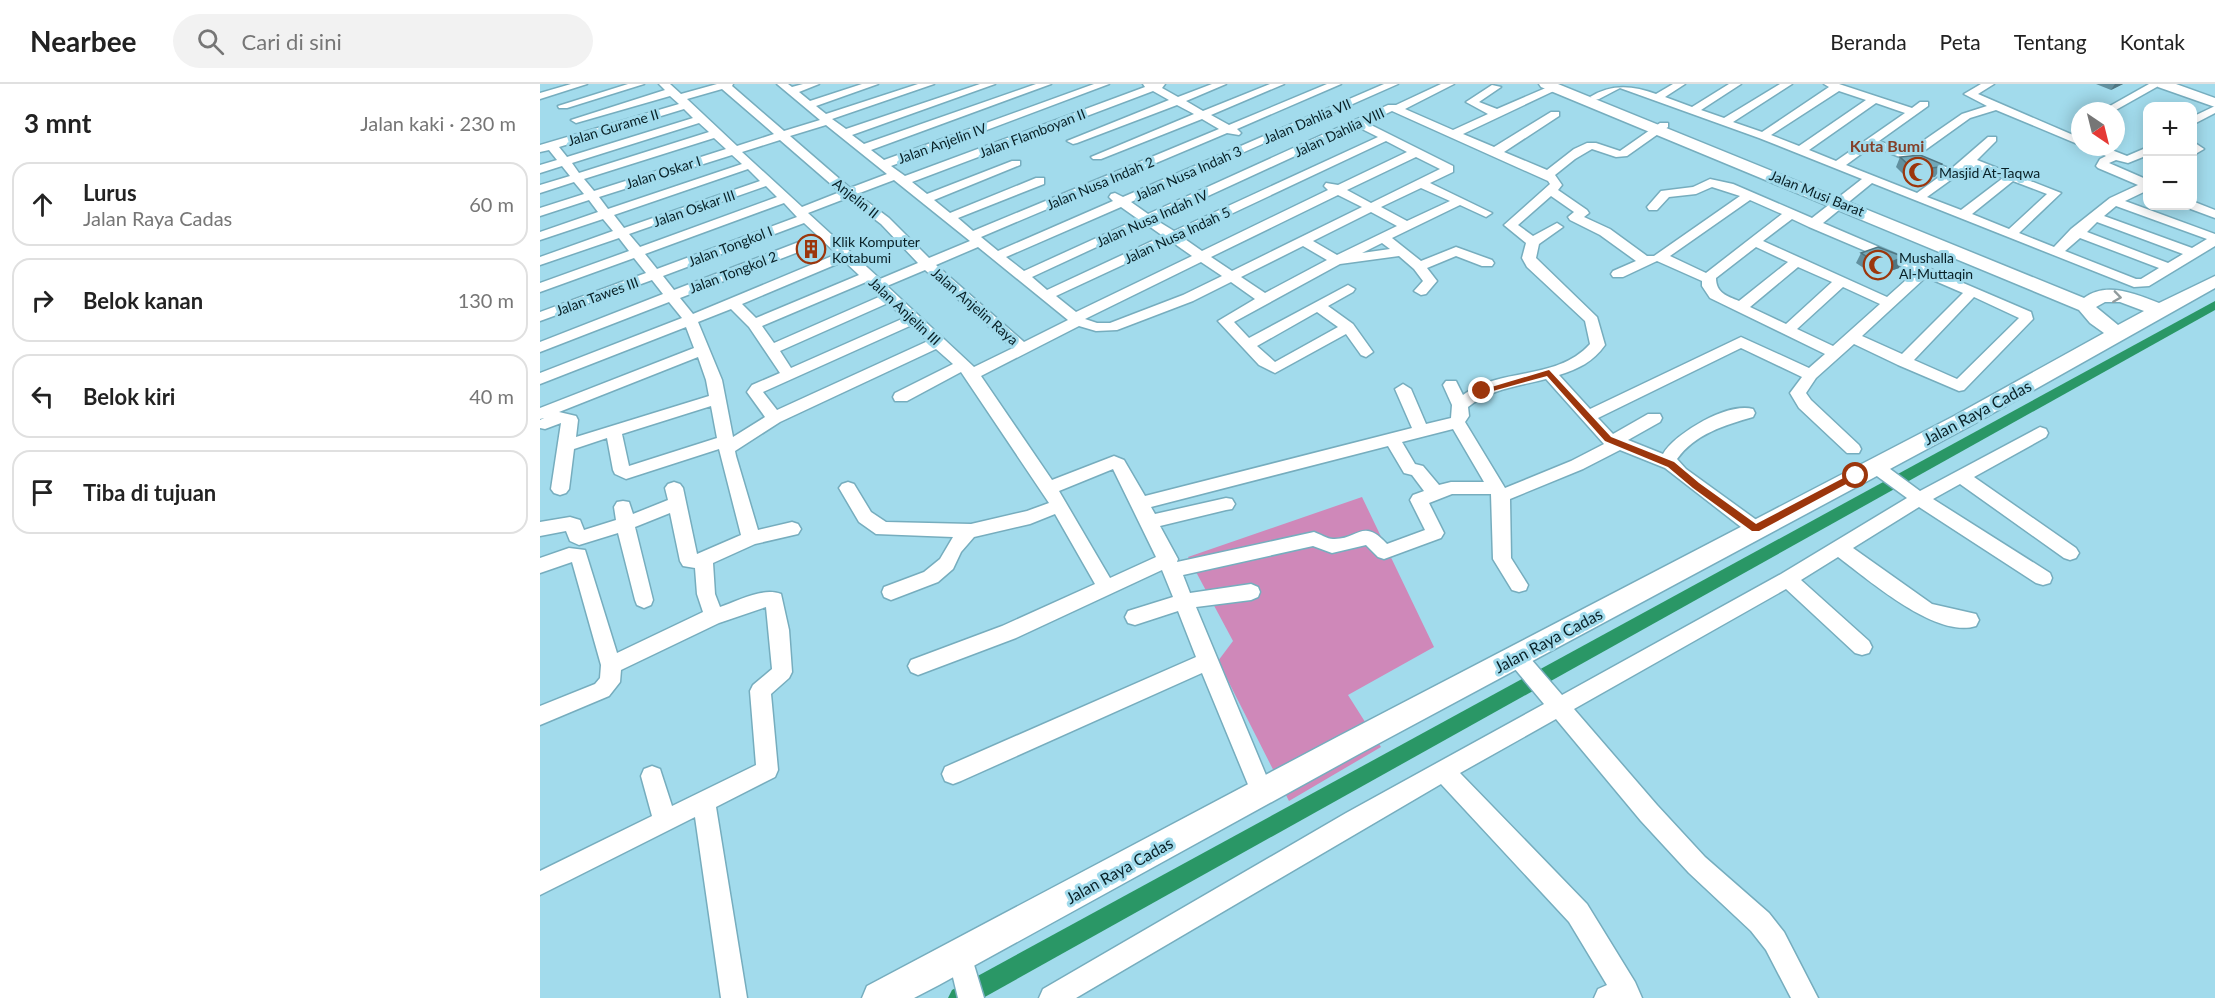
<!DOCTYPE html>
<html lang="id">
<meta charset="utf-8">
<style>
:root{--surface:#fff;--page:#f2f2f2;--text:#222;--muted:#767676;--line:#e0e0e0}
body{margin:0;font-family:Lato,sans-serif;background:var(--page);color:var(--text)}
.controls{position:absolute;right:18px;top:18px;display:grid;overflow:hidden;border-radius:12px;box-shadow:0 3px 15px #0003}
.controls button{width:54px;height:54px;display:grid;place-items:center;padding:0;border:0;border-bottom:2px solid var(--line);background:var(--surface);color:var(--text);font:30px sans-serif}
.compass{position:absolute;left:1531px;top:18px;width:54px;height:54px;border-radius:50%;background:var(--surface);box-shadow:0 3px 15px #0003;rotate:145deg}
.stop{position:absolute;width:18px;height:18px;margin:-14px;border:4px solid #9c360c;border-radius:50%;background:#fff}
.stop.end{background:#9c360c;border-color:#fff;box-shadow:0 2px 6px #0008}
.list{margin:0;padding:0;list-style:none}
h2{display:flex;justify-content:space-between;align-items:center;height:78px;margin:0;padding:0 24px;font-size:26px}
h2 small{font-size:20px;font-weight:400;color:var(--muted)}
.list li{display:grid;grid-template-columns:39px 1fr auto;gap:18px;align-items:center;box-sizing:border-box;height:84px;margin:0 12px 12px;padding:0 12px;border:2px solid var(--line);border-radius:18px}
.list b{display:block;font-size:22px;white-space:nowrap}
.list p{margin:0;font-size:20px;white-space:nowrap;color:var(--muted)}
.list em{font-size:20px;font-style:normal;color:var(--muted)}
.icon{flex:none;width:33px;height:33px;fill:none;stroke:currentColor;stroke-width:2;stroke-linecap:round;stroke-linejoin:round}
.map{position:relative;flex:none;width:1675px;height:914px;overflow:hidden}
header{display:flex;align-items:center;gap:36px;box-sizing:border-box;height:84px;padding:0 30px;background:var(--surface);border-bottom:2px solid var(--line)}
header strong{font-size:28px}
nav{display:flex;gap:33px;margin-inline-start:auto;font-size:21px}
.search{width:420px;height:54px;background:var(--page);display:flex;align-items:center;gap:15px;box-sizing:border-box;padding:0 21px;border-radius:33px;color:var(--muted);font-size:22px}
main{display:flex}
aside{flex:1;background:var(--surface)}
.map>svg:first-child{display:block}
.green{fill:#cf88b9}
.lines{fill:none;stroke-linecap:round;stroke-linejoin:round}
.canal{fill:#2a9766;fill-rule:evenodd}
.minor-casing{stroke:#76adbe;stroke-width:3}
.tertiary-casing{stroke:#76adbe;stroke-width:3}
.minor{fill:#fff;fill-rule:evenodd}
.tertiary{fill:#fff;fill-rule:evenodd}
.wall{fill:#61909f}
.shaded-wall{fill:#4f7682}
.building{fill:#71a8b9;stroke:#4f7682;stroke-width:1.5}
.oneway{stroke:#909b9d}
.route{fill:#9c360c}
.labels{text-anchor:middle;dominant-baseline:central;stroke-width:6;stroke-linejoin:round;paint-order:stroke}
.far-street-label{font-size:14px;fill:#082026;stroke:#a2dbec}
.far-poi-label{font-size:14px;fill:#082026;stroke:#a2dbec;text-anchor:start}
.far-quarter-label{font-size:16px;font-weight:bold;fill:#844029;stroke:#a2dbec}
.street-label{font-size:16px;fill:#082026;stroke:#a2dbec}
</style>
<header>
<strong>Nearbee</strong>
<div class="search"><svg class="icon" aria-label="search" viewBox="0 0 24 24"><circle cx="10" cy="10" r="6"/><path d="M15 15l6 6"/></svg>Cari di sini</div>
<nav><a>Beranda</a><a>Peta</a><a>Tentang</a><a>Kontak</a></nav>
</header>
<main>
<aside>
<h2>3 mnt<small>Jalan kaki · 230 m</small></h2>
<ul class="list">
<li><svg class="icon" aria-label="ahead" viewBox="0 0 24 24"><path d="M12 20V5M6 11l6-6 6 6"/></svg><div><b>Lurus</b><p>Jalan Raya Cadas</p></div><em>60 m</em></li>
<li><svg class="icon" aria-label="right" viewBox="0 0 24 24"><path d="M7 20v-9h11M14 6l5 5-5 5"/></svg><div><b>Belok kanan</b></div><em>130 m</em></li>
<li><svg class="icon" aria-label="left" viewBox="0 0 24 24"><path d="M17 20v-9H6M10 6l-5 5 5 5"/></svg><div><b>Belok kiri</b></div><em>40 m</em></li>
<li><svg class="icon" aria-label="arrive" viewBox="0 0 24 24"><path d="M6 21V4h12l-3 4 3 4H6"/></svg><div><b>Tiba di tujuan</b></div></li>
</ul>
</aside>
<div class="map">
<svg width="1675" height="914" viewBox="0 0 1675 914">
<rect width="100%" height="100%" fill="#a2dbec"/>
<polygon class="green" points="822,413 894,563 808,611 841,663 749,717 678,577 693,557 648,473"/>
<g class="lines">
<polygon class="canal" points="1675,217 1675,226 443,914 408,914 412,906"/>
<g class="minor-casing">
<g id="minor">
<polygon points="31,0 47,0 0,15 0,9"/>
<polygon points="88,0 104,0 27,24 19,24 18,22"/>
<path d="M119,0h11l11,10 36,-10h16l-1,2 52,45 36,-11 -43,-36h11l4,3 11,-3h16l-20,8 11,9 52,-17h16l-62,22 10,8 92,-30h16l-102,35 14,10 134,-45h15l-143,51 12,9 172,-60h15l-180,66 13,10 210,-76h15l-218,82 14,10 240,-89 -2,-3h22l-3,4 16,9 34,-13h14l-40,17 17,10 67,-27h14l-73,31 18,10 98,-41h14l-104,45 4,4 -2,2 -12,-2 -246,104 17,14 115,-50 -4,-4 2,-3 4,-1 8,4 261,-113h14l-267,118 17,12 240,-109h8l45,-21h13l-49,25 48,21 35,-16 -22,-12 26,-17 9,2 -22,15 18,7 58,-25 4,3 -1,2 -95,45 31,13 57,-35h8v4l-55,36 43,18 27,-21 13,-6h9l24,8 40,-28h8v4l-41,29 -11,1 -24,-8 -17,10 -20,16 7,10 -4,5 29,20 2,3 -5,4 26,12 37,27h7l86,-60 -28,-9 -16,7 -27,3 -12,13h-8l-2,-3 14,-16 32,-4 17,-8 23,5 79,34 50,-39 -103,-41 -139,-50 -21,11 -4,1 -5,-3c21,-13 42,-12 66,-3l17,-10h12l-20,13 27,10 37,-23h12l-40,26 23,8 56,-34h12l-59,38 29,10 67,-45 -5,-3h15l73,24 8,-6h8v4l-49,35 28,11 55,-38 25,-8 -23,-12 17,-10h13l-16,10 102,44v7l-84,-35 -26,8 -53,38 34,13 37,-32h8v4l-19,19 84,33 -42,40 35,14 17,-18 39,-31 28,-13 -40,-17 -2,-2 4,-7 6,-3 -19,-9h17l23,9 21,-9v8l-20,8 -12,-3 -7,3 39,17v10l-23,11 90,33v12l-66,40 -15,1 -262,-104 -49,40 208,89 2,7 -69,71 -5,1 -61,-26 -44,-21 -38,34 -10,15 5,7 48,45 2,4 -2,4h-12l-48,-45 -9,-15 12,-16 -61,-29 -143,70 15,16 35,-20h12l2,4 -2,4 -32,18 35,14c12,-21 65,-52 90,-45l2,4 -2,4c-28,8 -58,17 -76,42l9,10 76,55 3,5 -3,5 -6,2 -6,-2 -85,-66 -45,-18 -37,19 -73,30 1,59 17,27 -2,5 -7,2 -7,-2 -19,-31 -2,-65h-39l-23,9 15,30 -3,5 -57,21 -6,-2 -12,-12 -34,8 -19,-7 -130,29 7,18 61,-9 7,3 2,5 -2,5 -7,3 -55,7 77,185 -3,7 -8,3 -8,-3 -52,-126 -241,108 -8,3 -8,-3 -3,-7 3,-7 251,-110 -18,-46 -43,14 -7,-2 -3,-6 3,-6 45,-14 -11,-27 -146,68 -98,37 -7,-3 -3,-6 3,-6 91,-34 93,-42 -40,-70 -25,10 -56,13 -13,15 -8,17 -15,13 -47,18 -7,-3 -2,-5 2,-5 40,-15 16,-13 13,-22 -77,-3 -17,-12 -20,-34 3,-4 6,-2 6,2 17,28 15,10 85,2 56,-13 22,-8 -88,-131 -54,29h-12l-2,-4 2,-4 58,-29 -17,-15 -156,73 -45,29 1,5 22,74 34,-8 6,2 3,5 -3,5 -43,10 -42,19 2,31 5,13c18,-6 42,-20 61,-13l8,36 3,42 -3,6 -18,16 7,76 -3,7 -59,30 31,191h-26l-26,-181 -155,78v-24l112,-55 -11,-40 3,-7 8,-3 8,3 12,37 84,-41 -6,-74 3,-6 19,-16 -6,-62 -47,16 -98,47 -1,12 -11,14 -69,29v-19l55,-22 5,-6 1,-13 -29,-103 -32,11v-15l29,-10 16,2 32,103 86,-41 -6,-18 -2,-26 -12,-2 -3,-5 -10,-48 -35,14 18,73 -2,5 -7,3 -7,-3 -2,-5 -17,-67 -39,12 -9,-4 -4,-10 -26,5v-14l30,-5 10,3 4,10 32,-10 -2,-13 3,-5 6,-1 6,1 4,12 35,-14 -3,-12 3,-4 6,-2 6,2 3,4 14,66 44,-19 -22,-86 -93,30 -11,-5 -2,-4 -6,-32 -33,11 -5,40 -3,4 -6,2 -6,-2 -3,-4 10,-66 -16,6 -5,-1v-8l4,-2 -4,1v-11l154,-60 -8,-21 -146,57v-11l142,-55 -13,-16 -129,50v-10l123,-48 -11,-14 -112,41v-9l106,-39 -12,-15 -94,34v-9l89,-32 -10,-13 -79,27v-8l73,-26 -10,-12 -63,21v-8l58,-20 -9,-12 -49,16v-8l44,-14 -10,-12 -34,11v-8l30,-9 -8,-10 -22,7v-8l17,-5 -8,-10 -9,2v-7l139,-41 -9,-8 -94,27 -5,-3 94,-30zM182,5l52,45 -37,12 -50,-47zM613,7l16,9 -102,41 6,3 4,-1 100,-38 17,9 -103,43 2,2h8l101,-40 17,10 -246,102 -15,-13 86,-34v-6h-8l-86,35 -16,-13 86,-35v-4h-8l-85,33 -15,-12zM1299,7l27,9 -67,46 -28,-11zM1336,19l29,10 -69,48 -27,-11zM144,25l9,9 -126,39 -8,-10zM852,27l156,70 2,3 -46,41 22,18 -4,15 5,9 58,54 5,23c-33,37 -90,23 -127,51l-7,-14h-10l-3,4 9,20 -1,13 -25,6 -15,-35 -8,-5 -8,5 17,39 -267,68 -21,-36 -10,-4 -62,24 -71,-104 98,-50 17,5 21,-1 76,-29 38,-19 24,17 -37,22 41,44 16,8 71,-39 15,21 5,2 7,-5 -20,-28 -25,-18 25,-14 2,-3 -7,-4 -99,53 -15,-16 106,-58 59,-8 15,13 9,12 -9,10 7,4 5,-1 11,-13 -10,-13 29,-12 26,10h10l2,-3 -2,-3 -36,-13 -35,14 -29,-23 68,-33 26,12 6,-4 -62,-30 23,-11v-6l-86,-43zM159,39l10,9 -130,41 -7,-10zM286,41l61,49 -37,14 -60,-52zM818,43l20,10 -204,94 -18,-11zM174,54l12,11 -132,42 -10,-12zM240,56l60,52 -38,15 -60,-55zM846,57l21,11 -69,33 -12,-2 -2,3 4,4 -126,61 -20,-14zM1332,62l71,28 -26,19 -71,-28zM192,71l10,9 -134,45 -9,-12zM876,73l24,12 -69,34 -24,-13zM1430,82l33,12 -42,32 -34,-13zM208,85l12,12 -136,47 -10,-13zM354,96l76,61 -41,17 -40,-40 -32,-24zM1473,97l34,13 -38,35 -37,-15zM226,102l11,11 -137,50 -11,-13zM881,104l29,13 -43,20 -26,-14zM798,111l24,12 -130,64 -21,-14zM1011,112l23,16 -6,5 2,3 30,15 36,26 -23,10 -2,3 2,3h10l34,-16 45,20v5l8,12 115,56 -16,14 -68,-31 -151,72 -31,-34c19,-6 34,-13 46,-30l-8,-28 -61,-59 3,-14 24,-17 -6,-4 -24,13 -15,-11zM307,114l34,26 37,39 -38,16 -72,-66zM1210,116l32,14 -76,59 -36,-17zM244,119l13,14 -140,52 -12,-15zM1576,122l91,33 -15,9 -88,-32zM581,123l17,12 -114,52 -18,-14zM831,128l26,14 -60,29 -24,-14zM1252,135l17,8 106,45 -28,25 -124,-56zM1557,138l86,32 -15,9 -81,-31zM264,139l13,12 -143,55 -11,-14zM606,140l17,12 -116,54 -15,-13zM1540,154l79,30 -18,11h-5l-71,-28zM284,158l13,12 -144,60 -13,-16zM632,158l20,14 -116,56 -20,-16zM842,159l8,6 -28,4zM763,162l24,14 -62,33 -24,-16zM438,163l90,73 -44,22 -88,-77zM1216,163l32,15 -49,39c-12,-5 -23,-8 -23,-23zM304,177l15,14 -103,43 -14,-14zM661,178l21,14 -39,19 -73,28h-13l-12,-4zM1258,183l34,15 -46,42 -36,-17zM385,186l88,78 -39,19 -87,-81zM1386,193l37,16 -61,61 -40,-18zM326,198l15,14 -107,47 -12,-17zM1303,203l37,17 -47,42 -36,-17zM1434,213l45,21 -62,61 -43,-19zM348,219l16,15 -113,50 -11,-17zM191,225l18,18 31,46 -28,12 -5,7 18,25 -32,20 -11,-57 -24,-58zM777,228l21,15 -63,35 -18,-16zM372,241l16,16 -151,69 -14,-18zM158,273l8,23 3,16 -133,41 2,-17 -2,-4 -17,-4zM1006,295l58,65 -33,17 -66,27 -40,-66 4,-6 -1,-9c22,-18 51,-21 78,-28zM171,322l6,32 -88,28 -7,-32zM913,345l31,53h-33l-12,3 -16,-19 -8,-2 -13,-22zM848,362l16,27 8,2 12,16 -11,4 -3,5 15,30 -38,14c-25,-27 -28,-4 -54,-5 -6,0 -13,-5 -19,-7l-137,30 1,-3 -18,-33 66,-16 6,-1 3,-5 -3,-5 -6,-1 -71,16 -4,-7zM573,385l43,88 -46,21 -51,-87z"/>
<polygon points="1609,0 1622,0 1574,27 1561,27"/>
<polygon points="1675,22 1675,29 1652,41 1652,33"/>
<polygon points="1652,57 1664,65 1652,72"/>
<polygon points="1652,117 1675,126 1675,134 1648,124 1646,122 1652,122"/>
<path d="M1500,343l6,2 2,4 -2,4 -72,40 102,71 3,5 -3,5 -6,2 -6,-2 -104,-74 -27,15 117,74 2,5 -2,5 -7,2 -7,-2 -117,-76 -66,41 79,56 44,10 3,6 -3,6c-40,13 -107,-46 -138,-69l-37,23 68,61 3,6 -3,6 -7,2 -7,-2 -69,-64 -212,120 83,96 48,52 64,56 15,19 34,66h-27l-25,-48 -15,-19 -62,-58 -48,-52 -85,-102 -96,54 127,131 48,78 7,16h-48l4,-9 9,-4 -38,-63 -128,-138 -365,214h-37l4,-9 303,-176 198,-109 -34,-41 -3,-6 3,-6 7,-2 7,2 38,44 219,-121 126,-76 -37,-27 -2,-4 2,-4h12l38,28z"/>
<polygon points="420,861 429,864 444,914 418,914 408,873 411,864"/>
</g>
</g>
<g class="tertiary-casing">
<g id="tertiary">
<path d="M999,0h19l526,214c22,-17 52,-4 75,5l56,-27v12l-245,138 -611,328 -420,231 -25,13h-52l5,-12 472,-250 615,-320 150,-83 -14,-10 -11,-13 -538,-223zM1565,218h15l24,9 -26,14 -22,-18z"/>
<polygon points="1616,0 1636,0 1675,14 1675,23 1618,3"/>
</g>
</g>
<use href="#minor" class="minor"/>
<use href="#tertiary" class="tertiary"/>
</g>
<g class="wall">
<polygon points="1556,0 1583,0 1571,6"/>
<polygon points="1360,73 1402,80 1397,90 1395,93 1369,96 1356,83"/>
<polygon points="1321,169 1359,184 1336,192 1316,179"/>
</g>
<g class="shaded-wall">
<polygon points="1575,0 1583,0 1571,6"/>
<polygon points="1364,173 1359,184 1336,192 1341,182"/>
</g>
<g class="building">
<polygon points="1380,71 1402,80 1400,83 1374,86 1360,73"/>
<polygon points="1338,163 1364,173 1341,182 1321,169"/>
</g>
<defs><path id="oneway-chevron" d="M-2-3.5L2.5 0L-2 3.5" fill="none" stroke-width="1.6" stroke-linecap="round" stroke-linejoin="round" transform="scale(1.5)"/></defs>
<use class="oneway" href="#oneway-chevron" transform="translate(1577 213) rotate(8)"/>
<polygon class="route" points="1009,286 1071,353 1134,378 1159,399 1216,440 1313,389 1319,389 1321,392 1219,447 1212,447 1153,404 1128,383 1065,357 1007,292 942,310 938,307"/>
<defs>
<g id="mosque-ring" transform="scale(1.5)"><circle r="9.5" fill="#a2dbec" stroke="#9c360c" stroke-width="1.5"/><path d="M3.5-4.9A6 6 0 1 0 3.5 4.9A5 5 0 1 1 3.5-4.9Z" fill="#9c360c"/></g>
<g id="building-ring" transform="scale(1.5)"><circle r="9.5" fill="#a2dbec" stroke="#9c360c" stroke-width="1.5"/><path d="M-4-6H4V6H1V3H-1V6H-4ZM-2.5-4.3h1.7v1.8h-1.7ZM.8-4.3h1.7v1.8H.8ZM-2.5-1h1.7V.8h-1.7ZM.8-1h1.7V.8H.8Z" fill="#9c360c"/></g>
</defs>
<g fill-rule="evenodd">
<use href="#mosque-ring" x="1378" y="88"/>
<use href="#building-ring" x="271" y="165"/>
<use href="#mosque-ring" x="1338" y="181"/>
</g>
<g class="labels">
<g class="far-street-label">
<text transform="translate(767 37) rotate(-23)">Jalan Dahlia VII</text>
<text transform="translate(73 43) rotate(-17)">Jalan Gurame II</text>
<text transform="translate(799 48) rotate(-25)">Jalan Dahlia VIII</text>
<text transform="translate(492 49) rotate(-21)">Jalan Flamboyan II</text>
<text transform="translate(402 59) rotate(-20)">Jalan Anjelin IV</text>
<text transform="translate(123 88) rotate(-18)">Jalan Oskar I</text>
<text transform="translate(648 89) rotate(-24)">Jalan Nusa Indah 3</text>
<text transform="translate(560 99) rotate(-23)">Jalan Nusa Indah 2</text>
<text transform="translate(1277 109) rotate(22)">Jalan Musi Barat</text>
<text transform="translate(316 114) rotate(39)">Anjelin II</text>
<text transform="translate(154 124) rotate(-19)">Jalan Oskar III</text>
<text transform="translate(612 134) rotate(-24)">Jalan Nusa Indah IV</text>
<text transform="translate(637 151) rotate(-25)">Jalan Nusa Indah 5</text>
<text transform="translate(190 162) rotate(-21)">Jalan Tongkol I</text>
<text transform="translate(193 188) rotate(-21)">Jalan Tongkol 2</text>
<text transform="translate(57 212) rotate(-20)">Jalan Tawes III</text>
<text transform="translate(435 222) rotate(41)">Jalan Anjelin Raya</text>
<text transform="translate(365 227) rotate(43)">Jalan Anjelin III</text>
</g>
<g class="far-poi-label">
<text x="1399" y="88">Masjid At-Taqwa</text>
<text x="292" y="157">Klik Komputer<tspan x="292" dy="16">Kotabumi</tspan></text>
<text x="1359" y="173">Mushalla<tspan x="1359" dy="16">Al-Muttaqin</tspan></text>
</g>
<g class="far-quarter-label">
<text x="1347" y="61">Kuta Bumi</text>
</g>
<g class="street-label">
<text transform="translate(1437 328) rotate(-28)">Jalan Raya Cadas</text>
<text transform="translate(1008 556) rotate(-28)">Jalan Raya Cadas</text>
<text transform="translate(579 786) rotate(-29)">Jalan Raya Cadas</text>
</g>
</g>
</svg>
<div class="controls">
<button>+</button>
<button>−</button>
</div>
<svg class="compass" viewBox="-18 -18 36 36"><path d="M0-13l5 13h-10z" fill="#e53935"/><path d="M0 13l5-13h-10z" fill="#767676"/></svg>
<div class="stop" style="left:1316px;top:392px"></div>
<div class="stop end" style="left:942px;top:307px"></div>
</div>
</main>
